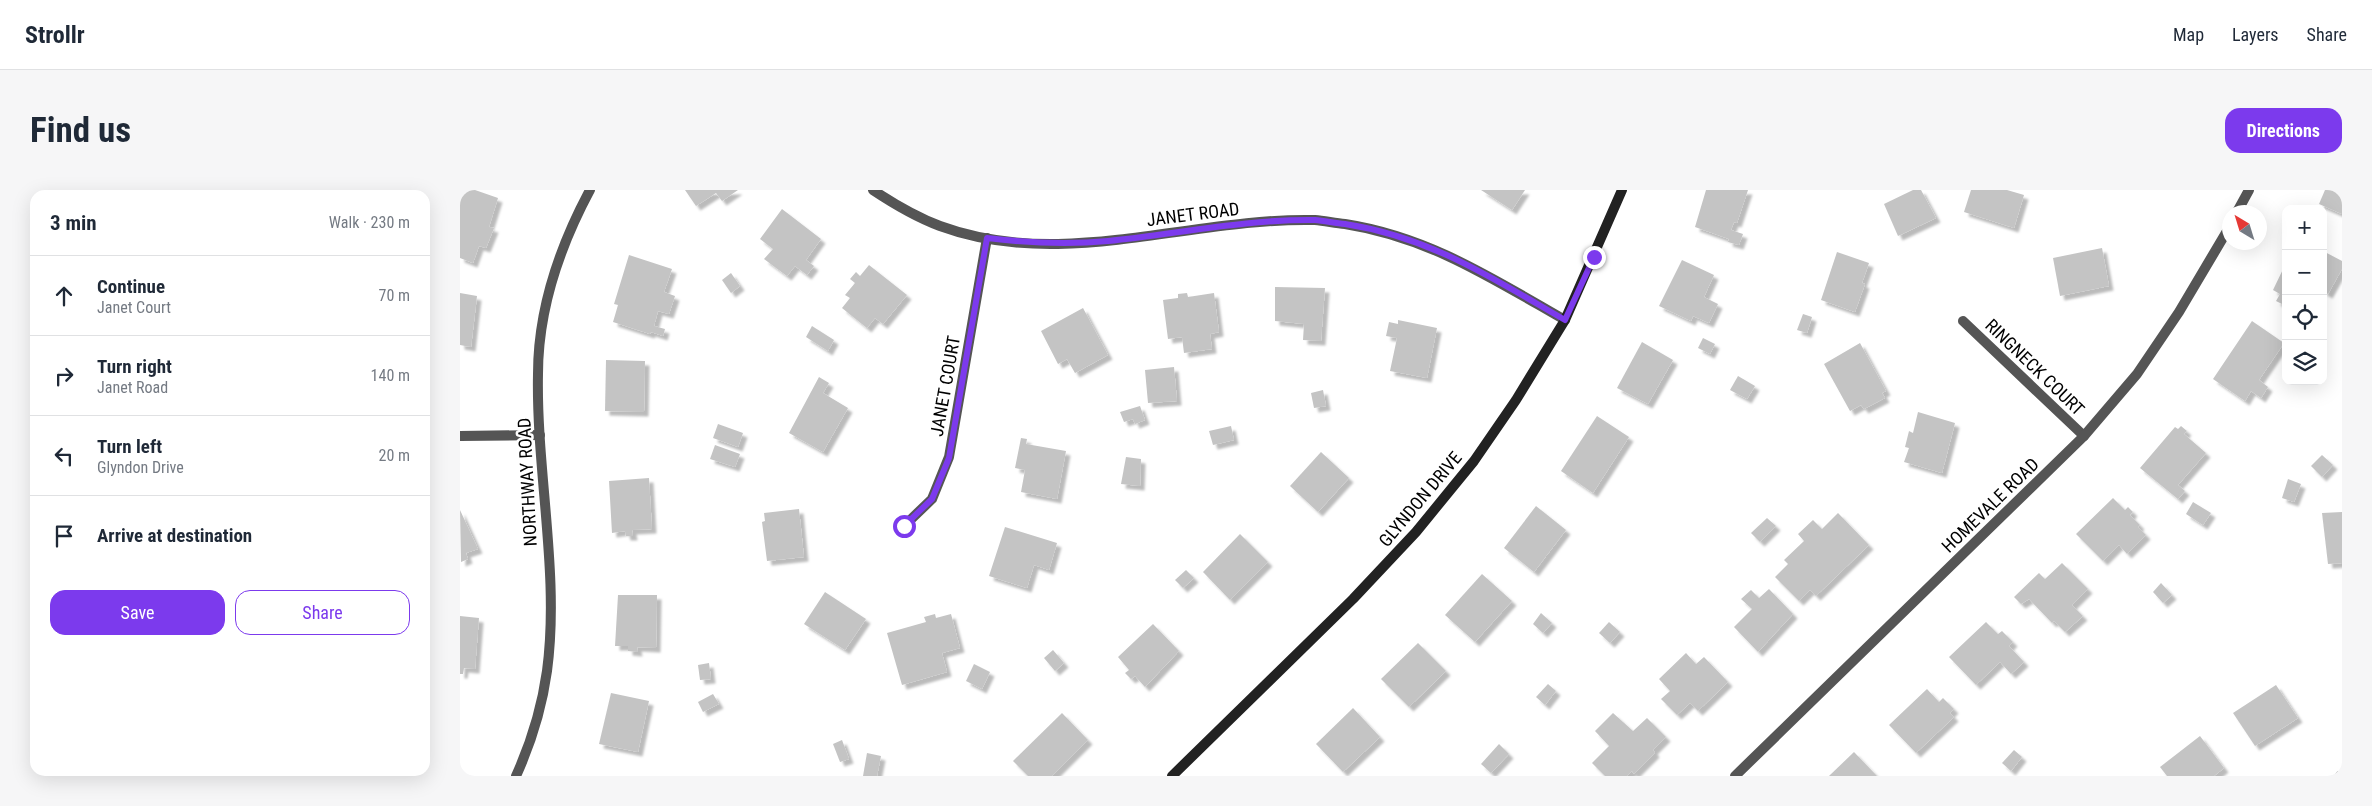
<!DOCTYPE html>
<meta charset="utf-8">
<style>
:root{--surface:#fff;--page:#f6f6f7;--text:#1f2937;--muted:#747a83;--line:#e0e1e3;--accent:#7c3aed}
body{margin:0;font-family:"Roboto Condensed",sans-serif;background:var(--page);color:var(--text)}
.controls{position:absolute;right:15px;top:15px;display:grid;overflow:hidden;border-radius:10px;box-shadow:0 5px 20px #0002}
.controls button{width:45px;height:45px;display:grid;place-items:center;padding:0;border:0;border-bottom:1px solid var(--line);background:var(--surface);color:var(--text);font:25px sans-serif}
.compass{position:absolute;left:1762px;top:15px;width:45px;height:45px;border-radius:50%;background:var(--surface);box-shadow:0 5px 20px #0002;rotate:322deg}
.stop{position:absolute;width:15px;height:15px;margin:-11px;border:4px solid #7c3aed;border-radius:50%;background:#fff}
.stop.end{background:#7c3aed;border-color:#fff;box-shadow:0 1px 5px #0008}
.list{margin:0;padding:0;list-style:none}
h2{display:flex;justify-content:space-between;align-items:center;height:65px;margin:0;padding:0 20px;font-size:21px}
h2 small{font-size:16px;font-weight:400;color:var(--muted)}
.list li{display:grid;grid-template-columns:32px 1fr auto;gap:15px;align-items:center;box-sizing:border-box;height:80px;padding:0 20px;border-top:1px solid var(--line)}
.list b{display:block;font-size:19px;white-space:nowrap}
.list p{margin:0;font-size:16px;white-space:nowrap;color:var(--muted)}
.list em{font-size:16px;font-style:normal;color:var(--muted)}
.actions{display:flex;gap:10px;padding:15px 20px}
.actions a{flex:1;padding:11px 0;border:1px solid var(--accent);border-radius:15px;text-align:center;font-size:18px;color:var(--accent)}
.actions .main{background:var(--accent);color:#fff}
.icon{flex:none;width:28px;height:28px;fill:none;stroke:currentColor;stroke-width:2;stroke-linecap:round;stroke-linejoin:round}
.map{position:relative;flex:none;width:1882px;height:586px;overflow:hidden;border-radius:15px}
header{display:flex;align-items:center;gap:30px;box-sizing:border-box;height:70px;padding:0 25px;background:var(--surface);border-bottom:1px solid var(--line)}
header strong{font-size:24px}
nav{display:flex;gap:28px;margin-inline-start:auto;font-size:18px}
.intro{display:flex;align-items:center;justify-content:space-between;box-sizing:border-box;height:120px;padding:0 30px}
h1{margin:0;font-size:35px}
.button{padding:12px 22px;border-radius:15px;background:var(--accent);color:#fff;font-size:18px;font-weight:700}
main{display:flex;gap:30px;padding:0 30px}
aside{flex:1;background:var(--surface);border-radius:15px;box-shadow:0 5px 20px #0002}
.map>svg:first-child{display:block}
.building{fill:#c4c4c4;filter:url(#shadow)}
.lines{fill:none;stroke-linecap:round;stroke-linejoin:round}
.street{stroke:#555;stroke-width:10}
.secondary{stroke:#222;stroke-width:10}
.route{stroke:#7c3aed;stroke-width:6}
.labels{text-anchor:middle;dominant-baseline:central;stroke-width:5;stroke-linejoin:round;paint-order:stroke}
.street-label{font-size:18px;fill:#000;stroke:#fff}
</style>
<header>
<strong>Strollr</strong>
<nav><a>Map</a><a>Layers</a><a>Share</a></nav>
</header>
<div class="intro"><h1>Find us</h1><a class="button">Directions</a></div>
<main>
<aside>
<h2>3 min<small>Walk · 230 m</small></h2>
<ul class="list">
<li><svg class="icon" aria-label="ahead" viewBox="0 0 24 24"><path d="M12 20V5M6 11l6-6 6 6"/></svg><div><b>Continue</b><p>Janet Court</p></div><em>70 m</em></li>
<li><svg class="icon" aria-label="right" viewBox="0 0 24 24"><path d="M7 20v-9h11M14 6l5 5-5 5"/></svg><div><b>Turn right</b><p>Janet Road</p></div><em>140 m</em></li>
<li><svg class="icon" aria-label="left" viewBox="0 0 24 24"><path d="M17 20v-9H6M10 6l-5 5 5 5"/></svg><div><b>Turn left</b><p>Glyndon Drive</p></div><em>20 m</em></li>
<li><svg class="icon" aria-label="arrive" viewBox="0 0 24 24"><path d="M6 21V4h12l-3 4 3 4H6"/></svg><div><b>Arrive at destination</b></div></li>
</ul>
<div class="actions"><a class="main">Save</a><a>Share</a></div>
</aside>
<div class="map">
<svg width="1882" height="586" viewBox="0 0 1882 586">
<defs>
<filter id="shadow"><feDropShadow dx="4.5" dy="4.5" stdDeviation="1" flood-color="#0004"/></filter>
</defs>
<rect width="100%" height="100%" fill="#fff"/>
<g class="building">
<polygon points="0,0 15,0 38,8 29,37 34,38 26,58 19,56 13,73 0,68"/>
<polygon points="225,0 278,0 262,11 256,3 236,16"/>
<polygon points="1021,0 1065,0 1052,20"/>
<polygon points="1246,0 1288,0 1277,33 1274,32 1271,40 1283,44 1279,55 1268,52 1269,49 1235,37"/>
<polygon points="1453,0 1461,0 1476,28 1438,46 1424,14"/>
<polygon points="1511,0 1547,0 1564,5 1554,38 1504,22"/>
<polygon points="1865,0 1882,0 1882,24 1859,14"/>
<polygon points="322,19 361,49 346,70 354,76 347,85 335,76 327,86 304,69 313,59 300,49"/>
<polygon points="1642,58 1649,96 1600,106 1593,68"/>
<polygon points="1863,61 1882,71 1882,79 1868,104 1863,101"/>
<polygon points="1377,62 1409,73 1402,93 1405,94 1395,122 1361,110"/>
<polygon points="169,65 212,79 204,102 215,106 209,124 198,121 194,136 205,139 203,146 191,142 190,144 153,132 158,115 154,114"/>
<polygon points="1222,70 1254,85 1244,107 1258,114 1249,133 1233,126 1231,131 1199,116"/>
<polygon points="1826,73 1826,116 1816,111 1820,104 1813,100"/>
<polygon points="409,75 447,105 423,134 415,128 407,138 382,118 390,108 385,105 395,93 390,89 396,82 400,86"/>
<polygon points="271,83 280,96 271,103 262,90"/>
<polygon points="815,97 865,98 861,151 843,150 844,134 815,131"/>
<polygon points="0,103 17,106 11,157 0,155"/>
<polygon points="727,103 728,107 754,103 759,142 750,144 752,159 724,163 722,147 708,149 703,110 718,108 718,104"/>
<polygon points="623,118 648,165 615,183 607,169 598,174 581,141"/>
<polygon points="1343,124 1352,127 1347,143 1337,140"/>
<polygon points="938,130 977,138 967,188 930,181 937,148 926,146 929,132 938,134"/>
<polygon points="1792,131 1824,153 1799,190 1808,197 1801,208 1791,201 1785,211 1753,189"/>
<polygon points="352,136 374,150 368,161 346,147"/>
<polygon points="1243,148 1255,154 1250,164 1238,158"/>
<polygon points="1182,152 1213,170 1188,214 1157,198"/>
<polygon points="1400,153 1426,201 1422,203 1425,208 1404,219 1401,215 1390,221 1364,174"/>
<polygon points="146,170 185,171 184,222 145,221"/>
<polygon points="714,177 717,211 688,213 685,180"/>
<polygon points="1278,186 1295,196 1287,209 1270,200"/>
<polygon points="359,187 369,193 363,203 388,218 363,262 329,243"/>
<polygon points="863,200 866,216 854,218 851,203"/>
<polygon points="680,216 685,230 675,234 673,229 664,232 660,222"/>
<polygon points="1458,222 1495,233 1482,283 1444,272 1449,258 1445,257 1449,241 1453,243"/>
<polygon points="1137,226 1169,247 1133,303 1101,281"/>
<polygon points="258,234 283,243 278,257 253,248"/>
<polygon points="771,236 774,250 753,255 749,241"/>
<polygon points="1721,236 1727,241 1724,244 1746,263 1718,295 1725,301 1718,309 1680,278 1715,237 1718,239"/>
<polygon points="561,248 567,249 566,254 606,261 597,309 561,302 565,280 555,278"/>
<polygon points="255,255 280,264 275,277 250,269"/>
<polygon points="861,262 889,288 858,322 830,296"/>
<polygon points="1862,265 1873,275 1862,287 1851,276"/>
<polygon points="666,267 681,269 680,296 661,294"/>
<polygon points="189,288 192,339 172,340 173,346 166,346 165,341 152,343 149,291"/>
<polygon points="1828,289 1841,294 1834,312 1822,308"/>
<polygon points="1653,308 1665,320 1668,317 1673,322 1670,325 1680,335 1678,337 1686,345 1667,364 1659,355 1643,371 1616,344"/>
<polygon points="1733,312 1751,323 1743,335 1726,324"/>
<polygon points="1076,316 1106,340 1074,382 1044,358"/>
<polygon points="339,319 344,367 307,371 302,332 305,331 304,323"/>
<polygon points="0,320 18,359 6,363 8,369 1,372"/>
<polygon points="1882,322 1882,373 1868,374 1862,323"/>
<polygon points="1378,323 1409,355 1356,406 1350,400 1339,411 1315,387 1328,374 1324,370 1344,351 1338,344 1353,330 1362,339"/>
<polygon points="1307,328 1316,336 1300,352 1291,343"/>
<polygon points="545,337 597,353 589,380 574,375 567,398 529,386"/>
<polygon points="780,344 808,372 770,410 743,382"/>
<polygon points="1602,373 1628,399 1612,415 1623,426 1605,442 1594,431 1592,433 1569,409 1561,414 1554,407 1579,383 1585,389"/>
<polygon points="726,380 734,388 723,398 715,390"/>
<polygon points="1022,384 1052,411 1015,452 985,425"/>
<polygon points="1701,393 1712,405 1703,413 1693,402"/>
<polygon points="1309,399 1333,424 1298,462 1274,437 1292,419 1281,409 1291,400 1299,408"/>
<polygon points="365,402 406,429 385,460 344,434"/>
<polygon points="158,405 197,405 196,458 177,457 178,462 168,461 168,456 155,456"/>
<polygon points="1081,423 1092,433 1083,443 1073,434"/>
<polygon points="475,424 476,428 491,424 500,458 482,463 487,482 442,495 427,443 466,432 464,427"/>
<polygon points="0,426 19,428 15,479 4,478 3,484 0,484"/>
<polygon points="1149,432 1160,442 1150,453 1139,443"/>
<polygon points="1526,432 1538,444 1542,441 1553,452 1549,456 1564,472 1551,484 1540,472 1516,495 1489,467"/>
<polygon points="693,434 719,461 685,497 675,486 671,489 665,483 669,480 658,467"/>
<polygon points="958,453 986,481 949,517 921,489"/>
<polygon points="593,460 604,473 595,481 584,468"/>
<polygon points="1226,463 1236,474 1244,467 1268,492 1238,521 1230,513 1217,525 1201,509 1210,501 1199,489"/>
<polygon points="249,473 251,489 240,490 238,475"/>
<polygon points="514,474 530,482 522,499 506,491"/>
<polygon points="1088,494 1096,501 1085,515 1076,507"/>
<polygon points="1816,495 1838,528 1795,556 1773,523"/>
<polygon points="1467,499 1479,512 1483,508 1494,519 1490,523 1494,527 1456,563 1429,535"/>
<polygon points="151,503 189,511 178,562 139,554"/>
<polygon points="253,504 259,514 243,522 238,512"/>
<polygon points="893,518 920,547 883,582 856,554"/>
<polygon points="602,523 628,550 592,586 568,586 553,571"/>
<polygon points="1153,523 1173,541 1187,528 1206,547 1193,560 1195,563 1174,584 1172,581 1167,586 1145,586 1132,573 1149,556 1135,541"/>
<polygon points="1740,546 1764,578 1754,586 1707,586 1700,577"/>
<polygon points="382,550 389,569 380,572 373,554"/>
<polygon points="1039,554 1049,564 1031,583 1021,574"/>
<polygon points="1554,560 1562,567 1551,581 1542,573"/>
<polygon points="1394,562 1417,586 1369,586"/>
<polygon points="407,563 421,566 417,586 403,586"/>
</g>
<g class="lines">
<g class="street">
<path d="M413,0c21,14 43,27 67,36 122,45 251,-9 375,-6 10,1 20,3 30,4 84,13 148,55 220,96"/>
<polyline points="1777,22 1789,0"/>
<polyline points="1503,131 1624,246"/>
<polyline points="0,246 80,245"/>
<polyline points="444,336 472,309 489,267 527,48"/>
<path d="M56,586c15,-33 26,-69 31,-105 13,-96 -11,-200 -9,-297 0,-65 22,-128 52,-184"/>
<polyline points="1275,586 1624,246 1677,184 1719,122 1770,36"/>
<polyline points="1880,586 1882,585"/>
</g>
<polyline class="secondary" points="712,586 893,409 956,342 1014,271 1056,210 1105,130 1162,0"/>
</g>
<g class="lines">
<path class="route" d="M444,336l28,-27 17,-41 38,-220c41,5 80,7 121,3 69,-7 138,-22 207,-21 10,1 20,3 30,4 85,13 147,54 220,96l29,-63"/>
</g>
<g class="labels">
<g class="street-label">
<text transform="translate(733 24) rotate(-7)">JANET ROAD</text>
<text transform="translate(1575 177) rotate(44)">RINGNECK COURT</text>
<text transform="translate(485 196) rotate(-80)">JANET COURT</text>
<text transform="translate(67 292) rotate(-93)">NORTHWAY ROAD</text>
<text transform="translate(960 309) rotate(-50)">GLYNDON DRIVE</text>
<text transform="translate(1530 315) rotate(-44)">HOMEVALE ROAD</text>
</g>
</g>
</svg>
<div class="controls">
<button>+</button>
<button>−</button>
<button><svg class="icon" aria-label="locate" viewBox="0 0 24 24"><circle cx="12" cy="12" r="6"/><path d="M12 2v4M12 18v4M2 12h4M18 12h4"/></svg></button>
<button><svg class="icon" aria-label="layers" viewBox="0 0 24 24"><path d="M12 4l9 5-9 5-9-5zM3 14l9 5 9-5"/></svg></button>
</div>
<svg class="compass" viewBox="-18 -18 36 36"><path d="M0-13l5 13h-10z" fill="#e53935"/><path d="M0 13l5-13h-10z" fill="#747a83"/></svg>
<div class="stop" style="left:444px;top:336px"></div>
<div class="stop end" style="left:1134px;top:67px"></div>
</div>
</main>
